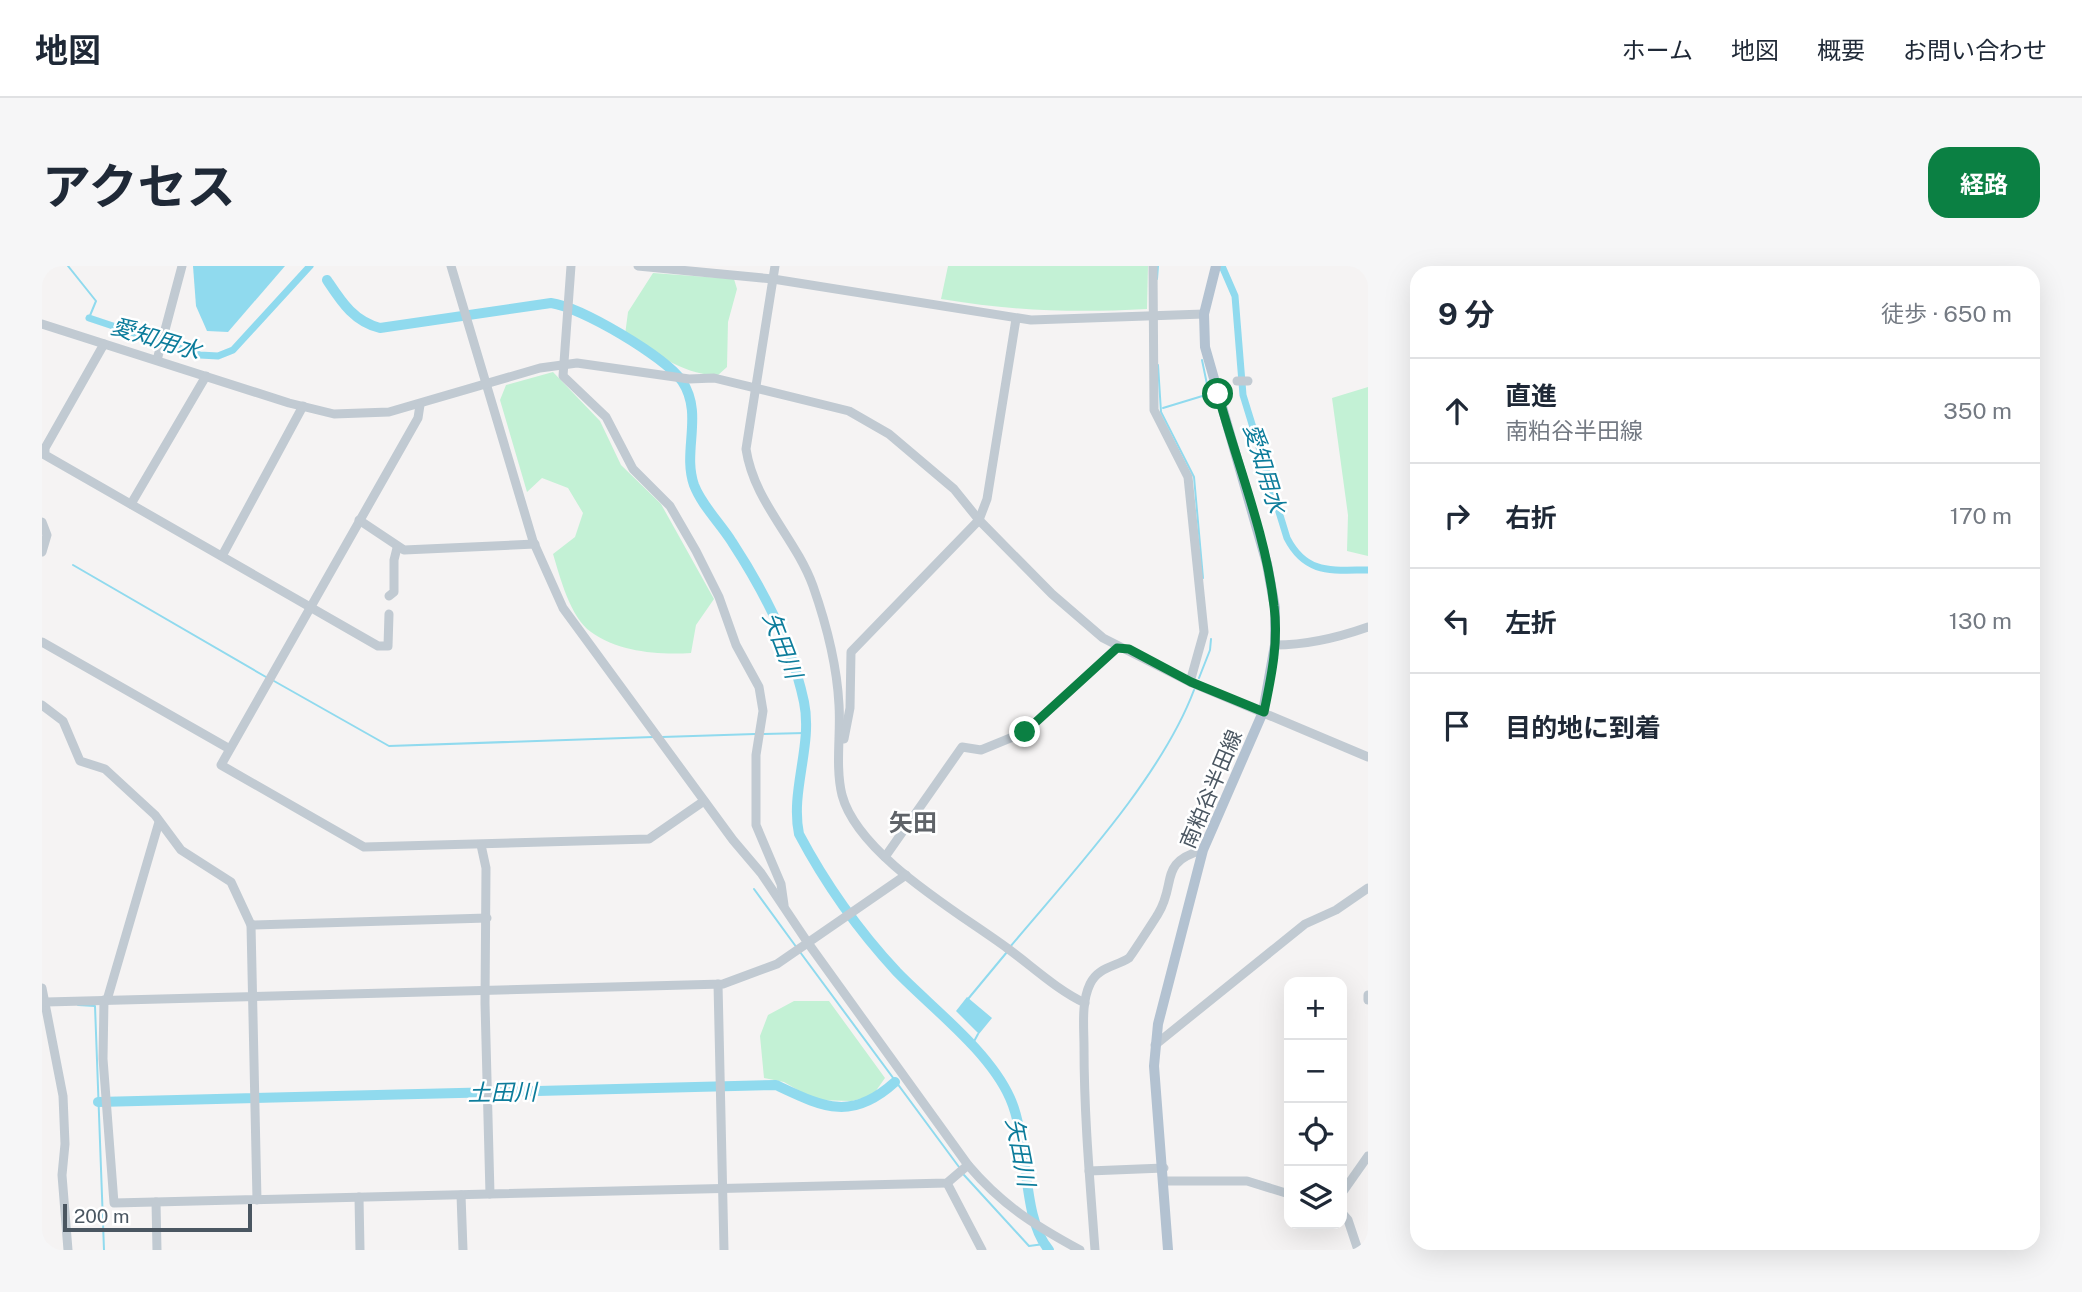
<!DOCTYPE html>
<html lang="ja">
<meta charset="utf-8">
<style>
:root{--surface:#fff;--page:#f6f6f7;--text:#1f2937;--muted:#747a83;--line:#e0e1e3;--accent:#0b8043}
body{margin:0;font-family:"Public Sans","Noto Sans JP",sans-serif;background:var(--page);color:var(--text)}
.controls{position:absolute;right:21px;bottom:21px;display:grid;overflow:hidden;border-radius:14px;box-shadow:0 7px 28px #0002}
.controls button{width:63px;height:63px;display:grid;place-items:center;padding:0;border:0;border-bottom:2px solid var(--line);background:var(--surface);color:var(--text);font:35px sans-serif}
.scale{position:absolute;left:21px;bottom:18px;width:189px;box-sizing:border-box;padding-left:7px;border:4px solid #4a5661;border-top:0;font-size:19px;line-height:24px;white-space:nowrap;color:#4a5661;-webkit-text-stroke:5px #fff;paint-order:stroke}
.stop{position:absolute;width:21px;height:21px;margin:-16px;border:5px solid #0b8043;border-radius:50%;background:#fff}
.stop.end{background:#0b8043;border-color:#fff;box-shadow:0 2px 7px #0008}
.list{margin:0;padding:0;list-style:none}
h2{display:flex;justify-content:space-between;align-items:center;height:91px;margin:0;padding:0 28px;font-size:30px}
h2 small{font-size:23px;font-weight:400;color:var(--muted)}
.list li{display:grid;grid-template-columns:46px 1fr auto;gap:21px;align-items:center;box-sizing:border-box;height:105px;padding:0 28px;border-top:2px solid var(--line)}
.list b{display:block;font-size:26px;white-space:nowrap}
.list p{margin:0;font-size:23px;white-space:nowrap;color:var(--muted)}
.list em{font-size:23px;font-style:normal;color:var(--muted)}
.icon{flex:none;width:38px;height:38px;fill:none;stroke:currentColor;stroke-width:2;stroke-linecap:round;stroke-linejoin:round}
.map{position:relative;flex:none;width:1326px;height:984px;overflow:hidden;border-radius:21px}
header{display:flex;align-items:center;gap:42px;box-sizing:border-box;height:98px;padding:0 35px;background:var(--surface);border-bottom:2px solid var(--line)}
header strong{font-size:33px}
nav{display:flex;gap:38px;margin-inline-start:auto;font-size:24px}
.intro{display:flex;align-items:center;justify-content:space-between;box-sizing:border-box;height:168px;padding:0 42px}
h1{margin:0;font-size:49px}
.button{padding:18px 32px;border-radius:21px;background:var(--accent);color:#fff;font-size:24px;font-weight:700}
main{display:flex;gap:42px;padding:0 42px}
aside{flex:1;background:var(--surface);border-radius:21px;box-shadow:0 7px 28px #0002}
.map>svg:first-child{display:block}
.green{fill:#c3f1d5}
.water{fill:#90daee}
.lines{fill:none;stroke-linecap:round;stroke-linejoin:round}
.stream{stroke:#90daee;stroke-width:2}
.canal{stroke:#90daee;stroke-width:7}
.river{stroke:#90daee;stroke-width:10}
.minor{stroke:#c1cad2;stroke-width:9}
.major{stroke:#b3c2d1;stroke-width:10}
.route{stroke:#0b8043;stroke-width:9}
.labels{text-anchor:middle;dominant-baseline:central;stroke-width:5;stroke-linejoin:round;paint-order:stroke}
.street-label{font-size:21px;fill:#4a5661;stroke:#fff}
.water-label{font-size:23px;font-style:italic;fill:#0c7c9b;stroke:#fff}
.quarter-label{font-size:24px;font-weight:bold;fill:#5f6368;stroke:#fff}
</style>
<header>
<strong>地図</strong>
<nav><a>ホーム</a><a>地図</a><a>概要</a><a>お問い合わせ</a></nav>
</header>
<div class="intro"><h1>アクセス</h1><a class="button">経路</a></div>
<main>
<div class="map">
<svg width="1326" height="984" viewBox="0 0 1326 984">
<rect width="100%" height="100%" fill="#f5f3f3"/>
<g class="green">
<path d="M906,0h200l-1,43c-73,4 -133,2 -206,-10z"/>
<path d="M611,7l81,6 3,10 -9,33 -1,45 -10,9c-41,-4 -58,-23 -92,-41l3,-23z"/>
<path d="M511,106l47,49 21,44 40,39 53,95 -18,26 -5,28c-33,2 -72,-1 -100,-21 -21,-15 -31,-55 -38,-78l22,-17 8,-24 -15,-25 -26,-10 -15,14 -27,-92 6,-15z"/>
<polygon points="1326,121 1326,290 1305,285 1306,249 1290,132"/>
<polygon points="752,735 787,735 843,812 831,829 810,835 773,834 742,816 722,812 718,770 726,749"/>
</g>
<g class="water">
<polygon points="151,0 243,0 186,66 165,65 154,40"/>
<polygon points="925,731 950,752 937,768 914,745"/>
</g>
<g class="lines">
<g class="stream">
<polyline points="26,0 54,35 47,52"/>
<polyline points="1115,13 1116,0"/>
<polyline points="1116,99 1119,146 1152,211 1161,312"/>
<polyline points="1121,142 1167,128 1160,94"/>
<polyline points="31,299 224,411"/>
<polyline points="1157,412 1168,384 1169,373"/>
<polyline points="232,415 347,480 611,471"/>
<polyline points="722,468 763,467"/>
<polyline points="620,471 713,468"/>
<polyline points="712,623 755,682"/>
<path d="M968,681c61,-73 151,-169 184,-257"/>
<polyline points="758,686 917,901"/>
<polyline points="926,733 965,686"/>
<polyline points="36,739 53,740 62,984"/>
<polyline points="929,781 936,768"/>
<polyline points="922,909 987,980 1002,978"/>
</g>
<g class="canal">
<path d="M1180,0l13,30 8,99 44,143c19,37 45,32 81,32"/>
<polyline points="47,52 158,89 176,90 191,84 268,0"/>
</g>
<g class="river">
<path d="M285,14c14,21 26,41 53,48l171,-25c30,4 113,53 131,78 22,33 0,70 12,104 8,21 27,39 38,57 32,49 60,103 72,160 9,43 -14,89 -5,132 27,51 59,96 98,138 36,37 92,79 113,126 20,45 11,120 39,152"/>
<path d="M56,836l678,-17c47,22 75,37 119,-3"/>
</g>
<g class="minor">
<path d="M409,0l82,275 30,67 170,232 28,33 47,70 160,222c34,40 66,60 112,85"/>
<polyline points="529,0 521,110 564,151 591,203 628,240 654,285 677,331 694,379 717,421 721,445 714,489 714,559 739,618 742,639"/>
<polyline points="596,0 731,13 989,54 1162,48"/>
<path d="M733,0l-29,183c8,53 49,88 67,137 13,37 24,80 26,119 2,29 -4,61 3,90 16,60 116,117 165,153 25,18 50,42 78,55"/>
<polyline points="1111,0 1112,144 1146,211 1162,366 1148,416"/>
<polyline points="0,58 247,137 292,148 347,146 498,102 535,97 647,113 672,112 807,145 847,168 912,223 937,254 1010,328 1061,372 1148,416 1326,491"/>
<polyline points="62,78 3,182 3,189 336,380 346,380 347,348"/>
<polyline points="115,94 140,0"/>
<polyline points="1195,115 1206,115"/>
<polyline points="378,139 376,152 179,499 322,581 607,573 662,535"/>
<polyline points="89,238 164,110"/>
<polyline points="317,254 362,284 493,278"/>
<polyline points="0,256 5,269 0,286"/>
<polyline points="180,290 261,140"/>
<polyline points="347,330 352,326 352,294 355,282"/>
<polyline points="0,376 186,482"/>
<path d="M1233,379c33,0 62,-7 93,-18"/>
<polyline points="0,439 21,455 38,495 63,503 113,549 139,584 189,616 209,659 215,934"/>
<polyline points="802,473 808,442 809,386 937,254 945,233 974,53"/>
<polyline points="439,579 444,602 443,737 448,928"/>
<polyline points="843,591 920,481 939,484 983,466 1075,382"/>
<polyline points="209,659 445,652"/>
<polyline points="676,718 682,984"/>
<polyline points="0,722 21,830 23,878 20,909 26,984"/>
<polyline points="1326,729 1326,734"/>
<polyline points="62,734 61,793 72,937 905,917 926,899"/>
<polyline points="65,734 117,556"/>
<polyline points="4,736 681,718 735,698 864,609"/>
<polyline points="1113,779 1263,658 1294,644 1326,622"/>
<polyline points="1047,905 1122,902"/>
<polyline points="1123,915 1205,915 1247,928"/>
<polyline points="905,917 940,984"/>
<polyline points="1300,927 1326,890"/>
<polyline points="419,929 421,984"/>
<polyline points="317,931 318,984"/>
<polyline points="114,936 115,984"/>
<polyline points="1300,947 1306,954 1316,984"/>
<path d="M1053,984c-5,-68 -11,-135 -11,-203 0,-20 -3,-44 6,-63 8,-17 25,-17 39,-26 2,-2 26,-39 29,-44 19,-31 0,-52 45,-64"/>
</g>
<polyline class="major" points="1126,984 1112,800 1116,758 1161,584 1221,446 1233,379 1233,342 1225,298 1163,81 1162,48 1174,0"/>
</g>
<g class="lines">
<path class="route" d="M983,466l92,-84 12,1 62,33 73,30c7,-34 15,-70 10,-106 -8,-72 -37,-142 -56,-212"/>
</g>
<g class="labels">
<g class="street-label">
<text transform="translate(1169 523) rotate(-67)">南粕谷半田線</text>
</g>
<g class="water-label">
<text transform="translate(114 72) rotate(17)">愛知用水</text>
<text transform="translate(1223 202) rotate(73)">愛知用水</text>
<text transform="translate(741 379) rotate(69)">矢田川</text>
<text transform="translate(460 826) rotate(-1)">土田川</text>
<text transform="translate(979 886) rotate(79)">矢田川</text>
</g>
<g class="quarter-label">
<text x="871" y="556">矢田</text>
</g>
</g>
</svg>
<div class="controls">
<button>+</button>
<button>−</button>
<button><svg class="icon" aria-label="locate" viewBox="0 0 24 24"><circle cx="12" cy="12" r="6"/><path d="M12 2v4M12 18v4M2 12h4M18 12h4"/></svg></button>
<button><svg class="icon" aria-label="layers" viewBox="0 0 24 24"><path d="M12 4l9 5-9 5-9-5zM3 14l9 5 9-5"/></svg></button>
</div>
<div class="scale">200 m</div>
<div class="stop" style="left:1176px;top:128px"></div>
<div class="stop end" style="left:983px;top:466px"></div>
</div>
<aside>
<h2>9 分<small>徒歩 · 650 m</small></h2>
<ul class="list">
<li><svg class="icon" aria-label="ahead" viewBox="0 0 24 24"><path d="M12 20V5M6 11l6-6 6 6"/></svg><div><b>直進</b><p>南粕谷半田線</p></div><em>350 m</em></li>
<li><svg class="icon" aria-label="right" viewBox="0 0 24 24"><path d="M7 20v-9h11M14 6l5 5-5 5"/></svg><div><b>右折</b></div><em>170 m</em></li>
<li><svg class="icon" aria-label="left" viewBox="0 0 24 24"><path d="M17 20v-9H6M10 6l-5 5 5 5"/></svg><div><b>左折</b></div><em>130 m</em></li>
<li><svg class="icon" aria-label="arrive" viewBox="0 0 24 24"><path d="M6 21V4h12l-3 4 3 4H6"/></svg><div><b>目的地に到着</b></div></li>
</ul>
</aside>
</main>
